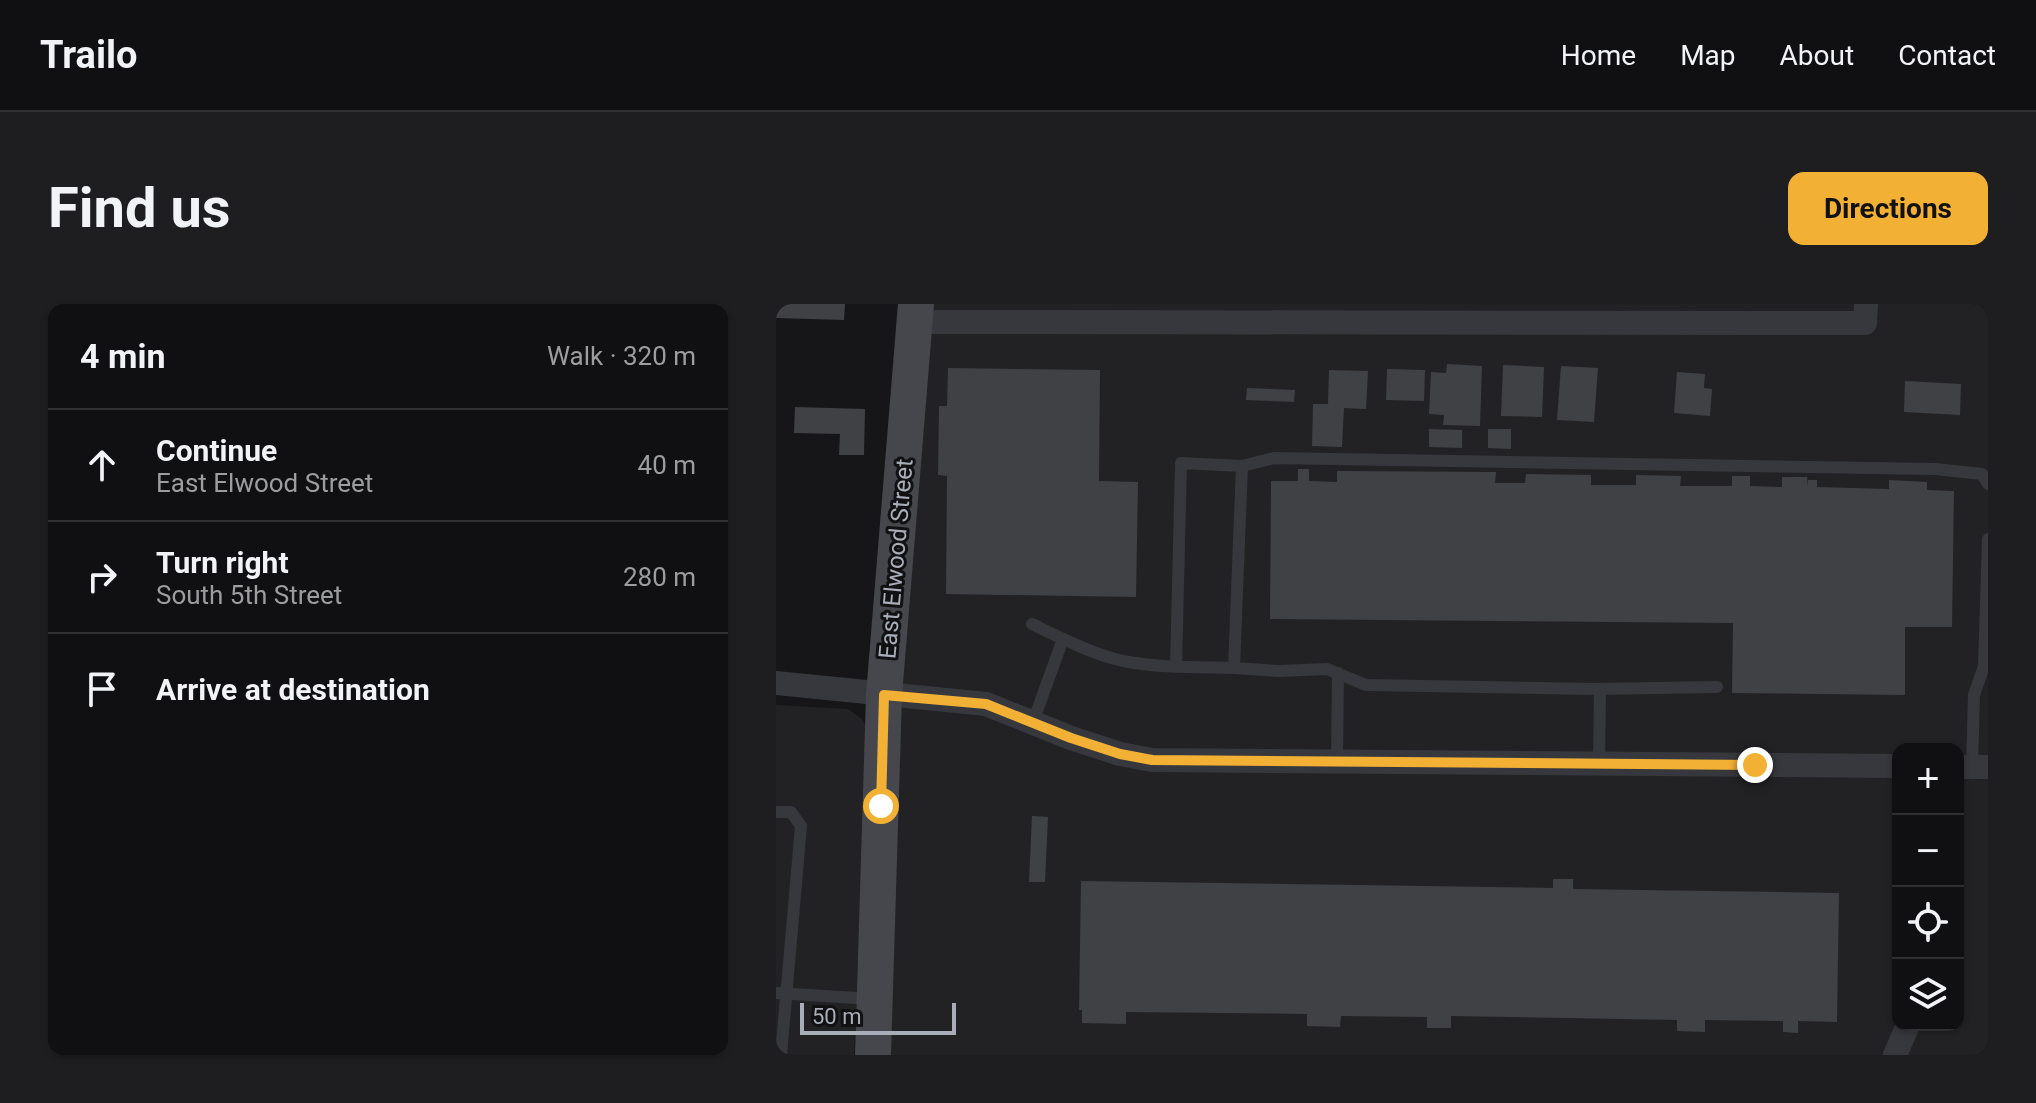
<!DOCTYPE html>
<meta charset="utf-8">
<style>
:root{--surface:#101012;--page:#1e1e20;--text:#f1f3f6;--muted:#9c9d9f;--line:#303032;--accent:#f2b134}
body{margin:0;font-family:Roboto,sans-serif;background:var(--page);color:var(--text)}
.controls{position:absolute;right:24px;bottom:24px;display:grid;overflow:hidden;border-radius:16px;box-shadow:0 2px 6px #0004}
.controls button{width:72px;height:72px;display:grid;place-items:center;padding:0;border:0;border-bottom:2px solid var(--line);background:var(--surface);color:var(--text);font:40px sans-serif}
.scale{position:absolute;left:24px;bottom:20px;width:156px;box-sizing:border-box;padding-left:8px;border:4px solid #a8adb8;border-top:0;font-size:22px;line-height:28px;white-space:nowrap;color:#a8adb8;-webkit-text-stroke:6px #111113;paint-order:stroke}
.stop{position:absolute;width:24px;height:24px;margin:-18px;border:6px solid #f2b134;border-radius:50%;background:#fff}
.stop.end{background:#f2b134;border-color:#fff;box-shadow:0 2px 8px #0008}
.list{margin:0;padding:0;list-style:none}
h2{display:flex;justify-content:space-between;align-items:center;height:104px;margin:0;padding:0 32px;font-size:34px}
h2 small{font-size:26px;font-weight:400;color:var(--muted)}
.list li{display:grid;grid-template-columns:52px 1fr auto;gap:24px;align-items:center;box-sizing:border-box;height:112px;padding:0 32px;border-top:2px solid var(--line)}
.list b{display:block;font-size:30px;white-space:nowrap}
.list p{margin:0;font-size:26px;white-space:nowrap;color:var(--muted)}
.list em{font-size:26px;font-style:normal;color:var(--muted)}
.icon{flex:none;width:44px;height:44px;fill:none;stroke:currentColor;stroke-width:2;stroke-linecap:round;stroke-linejoin:round}
.map{position:relative;flex:none;width:1212px;height:751px;overflow:hidden;border-radius:16px}
header{display:flex;align-items:center;gap:48px;box-sizing:border-box;height:112px;padding:0 40px;background:var(--surface);border-bottom:2px solid var(--line)}
header strong{font-size:38px}
nav{display:flex;gap:44px;margin-inline-start:auto;font-size:28px}
.intro{display:flex;align-items:center;justify-content:space-between;box-sizing:border-box;height:192px;padding:0 48px}
h1{margin:0;font-size:56px}
.button{padding:20px 36px;border-radius:16px;background:var(--accent);color:#111;font-size:28px;font-weight:700}
main{display:flex;gap:48px;padding:0 48px}
aside{flex:1;background:var(--surface);border-radius:16px;box-shadow:0 2px 6px #0004}
.map>svg:first-child{display:block}
.built{fill:#222225;fill-rule:evenodd}
.building{fill:#404145}
.lines{fill:none;stroke-linecap:round;stroke-linejoin:round}
.lane{stroke:#37383d;stroke-width:12}
.street{stroke:#37383d;stroke-width:24}
.secondary{stroke:#45474d;stroke-width:36}
.route{stroke:#f2b134;stroke-width:10}
.labels{text-anchor:middle;dominant-baseline:central;stroke-width:6;stroke-linejoin:round;paint-order:stroke}
.street-label{font-size:24px;fill:#a8adb8;stroke:#111113}
</style>
<header>
<strong>Trailo</strong>
<nav><a>Home</a><a>Map</a><a>About</a><a>Contact</a></nav>
</header>
<div class="intro"><h1>Find us</h1><a class="button">Directions</a></div>
<main>
<aside>
<h2>4 min<small>Walk · 320 m</small></h2>
<ul class="list">
<li><svg class="icon" aria-label="ahead" viewBox="0 0 24 24"><path d="M12 20V5M6 11l6-6 6 6"/></svg><div><b>Continue</b><p>East Elwood Street</p></div><em>40 m</em></li>
<li><svg class="icon" aria-label="right" viewBox="0 0 24 24"><path d="M7 20v-9h11M14 6l5 5-5 5"/></svg><div><b>Turn right</b><p>South 5th Street</p></div><em>280 m</em></li>
<li><svg class="icon" aria-label="arrive" viewBox="0 0 24 24"><path d="M6 21V4h12l-3 4 3 4H6"/></svg><div><b>Arrive at destination</b></div></li>
</ul>
</aside>
<div class="map">
<svg width="1212" height="751" viewBox="0 0 1212 751">
<rect width="100%" height="100%" fill="#161618"/>
<g class="built">
<path d="M152,0h1060v751h-1100l8,-270zM1122,445h60v276h-60z"/>
<polygon points="0,401 72,405 86,415 92,426 78,751 0,751"/>
</g>
<g class="building">
<polygon points="0,0 69,0 68,16 0,14"/>
<polygon points="671,60 706,62 704,122 667,121 668,111 653,110 655,68 670,69"/>
<polygon points="727,61 768,63 766,113 725,112"/>
<polygon points="785,62 822,64 818,118 781,116"/>
<polygon points="172,64 324,66 323,177 362,178 360,293 170,290 171,172 162,171 163,102 171,102"/>
<polygon points="611,65 649,66 648,97 610,96"/>
<polygon points="553,66 592,67 590,105 568,104 566,143 536,142 537,100 552,100"/>
<polygon points="901,68 929,70 928,84 936,85 934,112 898,109"/>
<polygon points="1129,77 1185,80 1184,111 1128,108"/>
<polygon points="471,84 519,86 518,98 470,96"/>
<polygon points="19,103 89,105 88,151 63,151 64,130 18,129"/>
<polygon points="653,125 686,126 686,144 653,143"/>
<polygon points="712,125 735,125 735,145 712,144"/>
<polygon points="522,165 533,165 533,177 561,178 561,167 720,168 719,179 749,179 750,170 815,171 815,181 860,181 860,171 905,172 904,182 956,182 956,172 974,172 974,182 1006,183 1006,173 1031,173 1032,183 1032,176 1041,176 1041,183 1113,185 1113,176 1151,178 1151,186 1178,187 1176,323 1129,323 1129,391 956,389 957,319 494,315 495,177 522,177"/>
<polygon points="256,512 272,513 269,578 253,578"/>
<polygon points="777,575 797,575 797,585 1063,589 1061,718 1022,717 1022,729 1007,728 1007,717 929,716 929,728 901,727 901,716 675,712 675,724 651,724 651,713 565,712 564,723 531,722 531,710 350,708 350,720 306,719 306,706 303,706 305,577 777,584"/>
</g>
<g class="lines">
<g class="lane">
<path d="M256,320c29,14 60,30 91,37 36,7 75,6 111,7"/>
<polyline points="400,362 405,159 466,162"/>
<polyline points="941,383 819,385 590,381 551,365 503,367 458,364 466,162 498,154 1159,165 1206,170 1212,180"/>
<polyline points="257,418 287,335"/>
<polyline points="561,457 562,369"/>
<polyline points="823,460 824,385"/>
<polyline points="1196,463 1198,391 1208,362 1212,235"/>
<polyline points="0,508 15,508 25,522 5,751"/>
<polyline points="0,689 96,695"/>
</g>
<g class="street">
<polyline points="139,18 1089,19 1090,0"/>
<polyline points="0,379 210,400 295,434 344,450 376,456 1122,462"/>
<polyline points="1182,463 1212,463"/>
<polyline points="1119,751 1132,721"/>
</g>
<polyline class="secondary" points="97,751 108,391 140,0"/>
</g>
<g class="lines">
<polyline class="route" points="105,502 108,391 210,400 295,434 344,450 376,456 979,461"/>
</g>
<g class="labels">
<g class="street-label">
<text transform="translate(120 255) rotate(-85)">East Elwood Street</text>
</g>
</g>
</svg>
<div class="controls">
<button>+</button>
<button>−</button>
<button><svg class="icon" aria-label="locate" viewBox="0 0 24 24"><circle cx="12" cy="12" r="6"/><path d="M12 2v4M12 18v4M2 12h4M18 12h4"/></svg></button>
<button><svg class="icon" aria-label="layers" viewBox="0 0 24 24"><path d="M12 4l9 5-9 5-9-5zM3 14l9 5 9-5"/></svg></button>
</div>
<div class="scale">50 m</div>
<div class="stop" style="left:105px;top:502px"></div>
<div class="stop end" style="left:979px;top:461px"></div>
</div>
</main>
